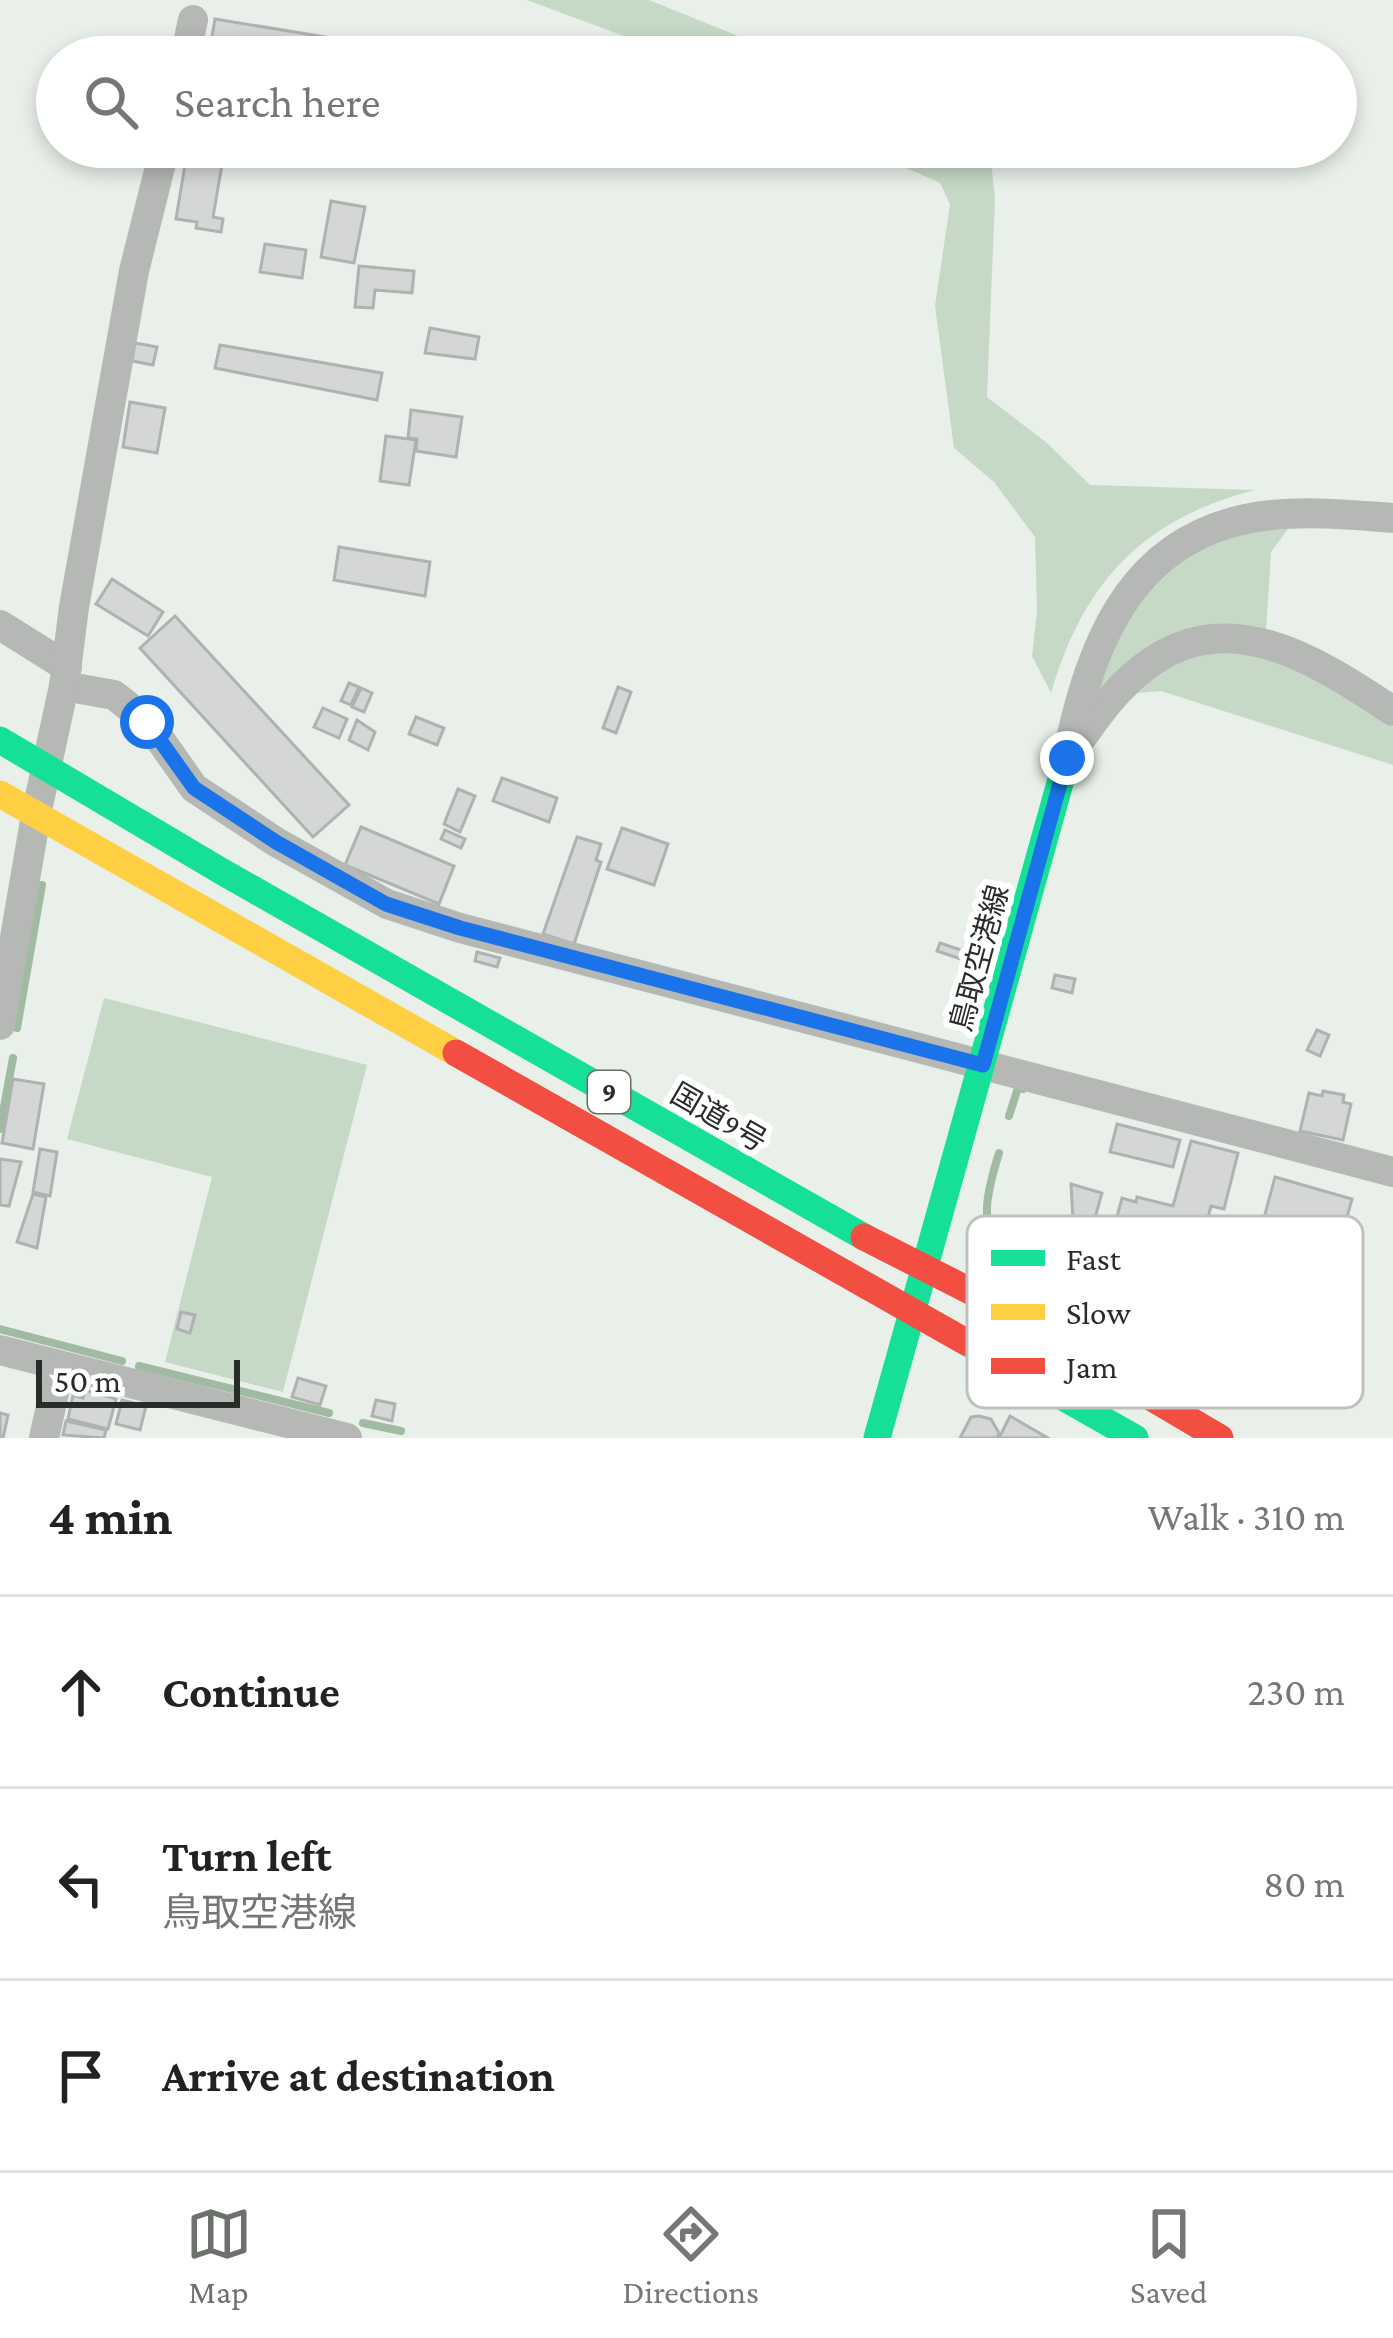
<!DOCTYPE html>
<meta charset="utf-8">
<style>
:root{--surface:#fff;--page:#f2f2f2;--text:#222;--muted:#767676;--line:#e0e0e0;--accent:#6c716c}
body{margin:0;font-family:"Crimson Pro","Noto Sans JP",serif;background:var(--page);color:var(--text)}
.scale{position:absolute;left:36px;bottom:30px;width:204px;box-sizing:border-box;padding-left:12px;border:6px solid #292d29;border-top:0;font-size:33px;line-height:42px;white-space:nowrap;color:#292d29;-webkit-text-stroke:9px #fff;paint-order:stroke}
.stop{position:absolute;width:36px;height:36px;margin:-27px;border:9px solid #1a73e8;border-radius:50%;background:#fff}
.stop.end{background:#1a73e8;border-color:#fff;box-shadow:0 3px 12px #0008}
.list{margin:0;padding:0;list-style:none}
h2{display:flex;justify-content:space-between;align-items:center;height:156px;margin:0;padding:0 48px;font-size:51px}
h2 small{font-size:39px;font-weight:400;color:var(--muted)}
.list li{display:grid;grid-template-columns:78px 1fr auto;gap:36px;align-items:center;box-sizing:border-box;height:192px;padding:0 48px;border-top:3px solid var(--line)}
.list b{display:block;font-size:45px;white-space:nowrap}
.list p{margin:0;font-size:39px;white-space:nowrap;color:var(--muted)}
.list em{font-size:39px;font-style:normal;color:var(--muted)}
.icon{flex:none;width:66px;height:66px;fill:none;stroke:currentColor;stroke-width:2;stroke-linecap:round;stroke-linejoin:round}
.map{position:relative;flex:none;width:1393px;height:1438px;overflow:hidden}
.search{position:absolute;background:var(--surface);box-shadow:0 6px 18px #0003;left:36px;right:36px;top:36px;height:132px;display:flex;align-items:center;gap:30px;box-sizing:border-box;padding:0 42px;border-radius:66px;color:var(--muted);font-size:45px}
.sheet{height:732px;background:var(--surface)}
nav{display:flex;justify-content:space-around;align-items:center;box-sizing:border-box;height:168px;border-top:3px solid var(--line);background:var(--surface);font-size:33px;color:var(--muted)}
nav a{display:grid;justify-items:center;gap:6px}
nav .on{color:var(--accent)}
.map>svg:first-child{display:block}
.green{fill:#c6d9c6}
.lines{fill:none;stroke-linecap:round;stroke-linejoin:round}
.stream{stroke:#a1baa2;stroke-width:8}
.building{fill:#d4d7d6;stroke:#afb2b2;stroke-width:3}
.street{stroke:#b6b8b6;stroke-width:30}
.fast{stroke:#16e098;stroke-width:27}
.slow{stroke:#ffcf43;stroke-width:27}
.jam{stroke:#f24e42;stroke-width:27}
.route{stroke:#1a73e8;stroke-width:15}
.labels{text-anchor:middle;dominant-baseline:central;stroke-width:12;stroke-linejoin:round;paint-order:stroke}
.shield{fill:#fff;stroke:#696c69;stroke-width:3}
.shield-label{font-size:27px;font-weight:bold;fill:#292d29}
.street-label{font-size:30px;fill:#292d29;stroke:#fff}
.key{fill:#fff;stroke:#bfc0bf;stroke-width:3}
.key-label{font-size:33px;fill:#292d29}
</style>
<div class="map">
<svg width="1393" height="1438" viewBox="0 0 1393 1438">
<rect width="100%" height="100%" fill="#e9efe9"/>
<g class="green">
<polygon points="527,0 649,0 790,57 665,57 624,36"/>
<path d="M859,147h123l8,5 5,46 -8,199 60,46 43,42 165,5c-113,29 -172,93 -204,203l-19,-37 5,-45 -2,-74 -41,-55 -40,-34 -19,-142 15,-102 -10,-21z"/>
<path d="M1291,525l-20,27 -5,79c-79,10 -117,-2 -171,66l10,-50 61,-79 52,-31z"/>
<path d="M1238,650l56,14 99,63v38l-232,-74 -23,2 -12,9c31,-36 65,-48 112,-52z"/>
<polygon points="104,998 367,1065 283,1392 165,1362 212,1177 67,1139"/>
</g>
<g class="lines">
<g class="stream">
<polyline points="17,1028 42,885"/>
<polyline points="1009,1116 1018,1088 1023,1089"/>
<polyline points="0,1129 13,1058"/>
<path d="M996,1260c-15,-42 -10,-65 3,-107"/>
<polyline points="0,1329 122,1361"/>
<polyline points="139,1366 329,1413"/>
<polyline points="363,1423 401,1431"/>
</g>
</g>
<g class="building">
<polygon points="215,19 417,52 416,57 229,57 209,54"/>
<polygon points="188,147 225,147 213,217 223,219 221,232 196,228 197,222 176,219"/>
<polygon points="331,201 365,207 354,263 321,257"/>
<polygon points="265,244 306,250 302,278 260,272"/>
<polygon points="359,266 414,271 412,293 375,290 373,308 355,307"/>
<polygon points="430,328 479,337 475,359 425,353"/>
<polygon points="135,343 157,347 153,365 132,361"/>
<polygon points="220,345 382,373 377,400 215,368"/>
<polygon points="130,402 165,408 157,453 123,447"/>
<polygon points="411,410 462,417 456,457 416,451 417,439 408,438"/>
<polygon points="386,436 416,440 409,485 380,481"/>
<polygon points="339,547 430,562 425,596 334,580"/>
<polygon points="112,579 163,612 148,636 96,604"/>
<polygon points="175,616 349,805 313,837 140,648"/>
<polygon points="349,683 359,687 351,705 341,701"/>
<polygon points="618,687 631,692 616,733 603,728"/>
<polygon points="361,688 372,693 364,712 352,707"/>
<polygon points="323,708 347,719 339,738 314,727"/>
<polygon points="416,717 444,728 437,745 409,734"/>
<polygon points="357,720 375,732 368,750 349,740"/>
<polygon points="502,778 557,798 549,822 493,801"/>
<polygon points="458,789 475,796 460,832 444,824"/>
<polygon points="361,827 454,866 439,904 345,865"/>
<polygon points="622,828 668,844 654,885 607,869"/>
<polygon points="445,830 465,839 461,848 441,839"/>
<polygon points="577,837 601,844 596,860 601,862 574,944 543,934"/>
<polygon points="940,943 964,951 961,959 937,951"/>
<polygon points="477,952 500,958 497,967 475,961"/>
<polygon points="1055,975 1075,979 1072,993 1052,988"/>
<polygon points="1317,1030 1329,1035 1320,1056 1307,1050"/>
<polygon points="13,1079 44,1084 33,1149 2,1143"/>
<polygon points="1323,1091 1344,1095 1343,1102 1351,1104 1343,1140 1300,1131 1309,1093 1322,1096"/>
<polygon points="1117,1124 1180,1140 1173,1167 1110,1152"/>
<polygon points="1191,1141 1238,1153 1224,1209 1211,1206 1185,1305 1155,1287 1152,1302 1102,1271 1078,1250 1088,1246 1073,1219 1071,1184 1102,1193 1095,1218 1115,1224 1122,1198 1136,1202 1137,1197 1173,1206"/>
<polygon points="40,1149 57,1152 50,1196 33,1192"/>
<polygon points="0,1159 21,1162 9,1206 0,1205"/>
<polygon points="1275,1177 1352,1199 1307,1362 1231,1341"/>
<polygon points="33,1194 46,1197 37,1248 17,1242"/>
<polygon points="181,1312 195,1315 190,1333 177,1329"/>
<polygon points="298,1378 326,1386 320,1405 292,1397"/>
<polygon points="85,1390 116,1399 108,1429 68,1419 73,1395 83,1398"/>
<polygon points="122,1400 146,1406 140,1430 116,1424"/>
<polygon points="376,1400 395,1404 392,1421 372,1416"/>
<polygon points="0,1413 8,1415 3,1438 0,1438"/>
<polygon points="979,1416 991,1419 999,1433 997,1438 960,1438 971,1417"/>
<polygon points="1010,1416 1048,1438 999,1438"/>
<polygon points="66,1421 106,1430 104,1438 63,1435"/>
</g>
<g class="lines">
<g class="street">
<polyline points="185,57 193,20"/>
<polyline points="0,625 67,667"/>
<polyline points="64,686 114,695 147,721 194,788 276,842 387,904 460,928 1393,1172"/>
<path d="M1072,751c20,-27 39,-57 66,-79 86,-73 178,-12 255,39"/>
<path d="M1067,758c24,-118 66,-229 205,-243 40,-4 81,0 121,3"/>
<polyline points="0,1025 36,815 64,686 74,607 134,271 165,147"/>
<polyline points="0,1350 347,1438"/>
<polyline points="44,1438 60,1366"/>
</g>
<g class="fast">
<polyline points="0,740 221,871 864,1237"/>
<polyline points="966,1342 1135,1438"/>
<polyline points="877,1438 1067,758"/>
</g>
<polyline class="slow" points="0,794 456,1053"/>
<g class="jam">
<polyline points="456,1053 966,1342"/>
<polyline points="864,1237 976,1294 1220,1438"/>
</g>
</g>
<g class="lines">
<polyline class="route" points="147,722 194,788 276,842 386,904 460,928 983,1065 1067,758"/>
</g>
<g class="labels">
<rect class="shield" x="588" y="1071" width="42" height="42" rx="9"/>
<g class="shield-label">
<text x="609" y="1092">9</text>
</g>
<g class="street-label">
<text transform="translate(979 958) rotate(-75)">鳥取空港線</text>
<text transform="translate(719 1117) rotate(30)">国道9号</text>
</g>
</g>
<rect x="967" y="1216" width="396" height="192" rx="18" class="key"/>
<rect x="991" y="1250" width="54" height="16" fill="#16e098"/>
<rect x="991" y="1304" width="54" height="16" fill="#ffcf43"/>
<rect x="991" y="1358" width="54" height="16" fill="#f24e42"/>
<g class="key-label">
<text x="1066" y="1270">Fast</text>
<text x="1066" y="1324">Slow</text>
<text x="1066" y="1378">Jam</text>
</g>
</svg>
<div class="scale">50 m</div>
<div class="stop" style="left:147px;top:722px"></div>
<div class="stop end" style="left:1067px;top:758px"></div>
<div class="search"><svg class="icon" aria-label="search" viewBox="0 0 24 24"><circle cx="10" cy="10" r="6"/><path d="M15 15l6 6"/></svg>Search here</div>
</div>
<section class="sheet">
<h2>4 min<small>Walk · 310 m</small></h2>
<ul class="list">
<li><svg class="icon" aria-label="ahead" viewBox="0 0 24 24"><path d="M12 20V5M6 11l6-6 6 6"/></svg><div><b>Continue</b></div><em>230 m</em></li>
<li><svg class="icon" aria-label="left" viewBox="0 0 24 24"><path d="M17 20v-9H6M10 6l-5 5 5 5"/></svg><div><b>Turn left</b><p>鳥取空港線</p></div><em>80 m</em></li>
<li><svg class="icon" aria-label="arrive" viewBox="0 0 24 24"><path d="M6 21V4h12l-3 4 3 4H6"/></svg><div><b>Arrive at destination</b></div></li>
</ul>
</section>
<nav>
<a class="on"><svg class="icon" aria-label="map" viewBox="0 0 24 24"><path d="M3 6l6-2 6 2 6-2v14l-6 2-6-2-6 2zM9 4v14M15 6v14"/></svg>Map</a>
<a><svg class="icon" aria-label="directions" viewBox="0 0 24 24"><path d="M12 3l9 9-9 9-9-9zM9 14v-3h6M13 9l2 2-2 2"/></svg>Directions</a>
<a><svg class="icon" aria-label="saved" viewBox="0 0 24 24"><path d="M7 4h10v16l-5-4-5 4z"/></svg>Saved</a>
</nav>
